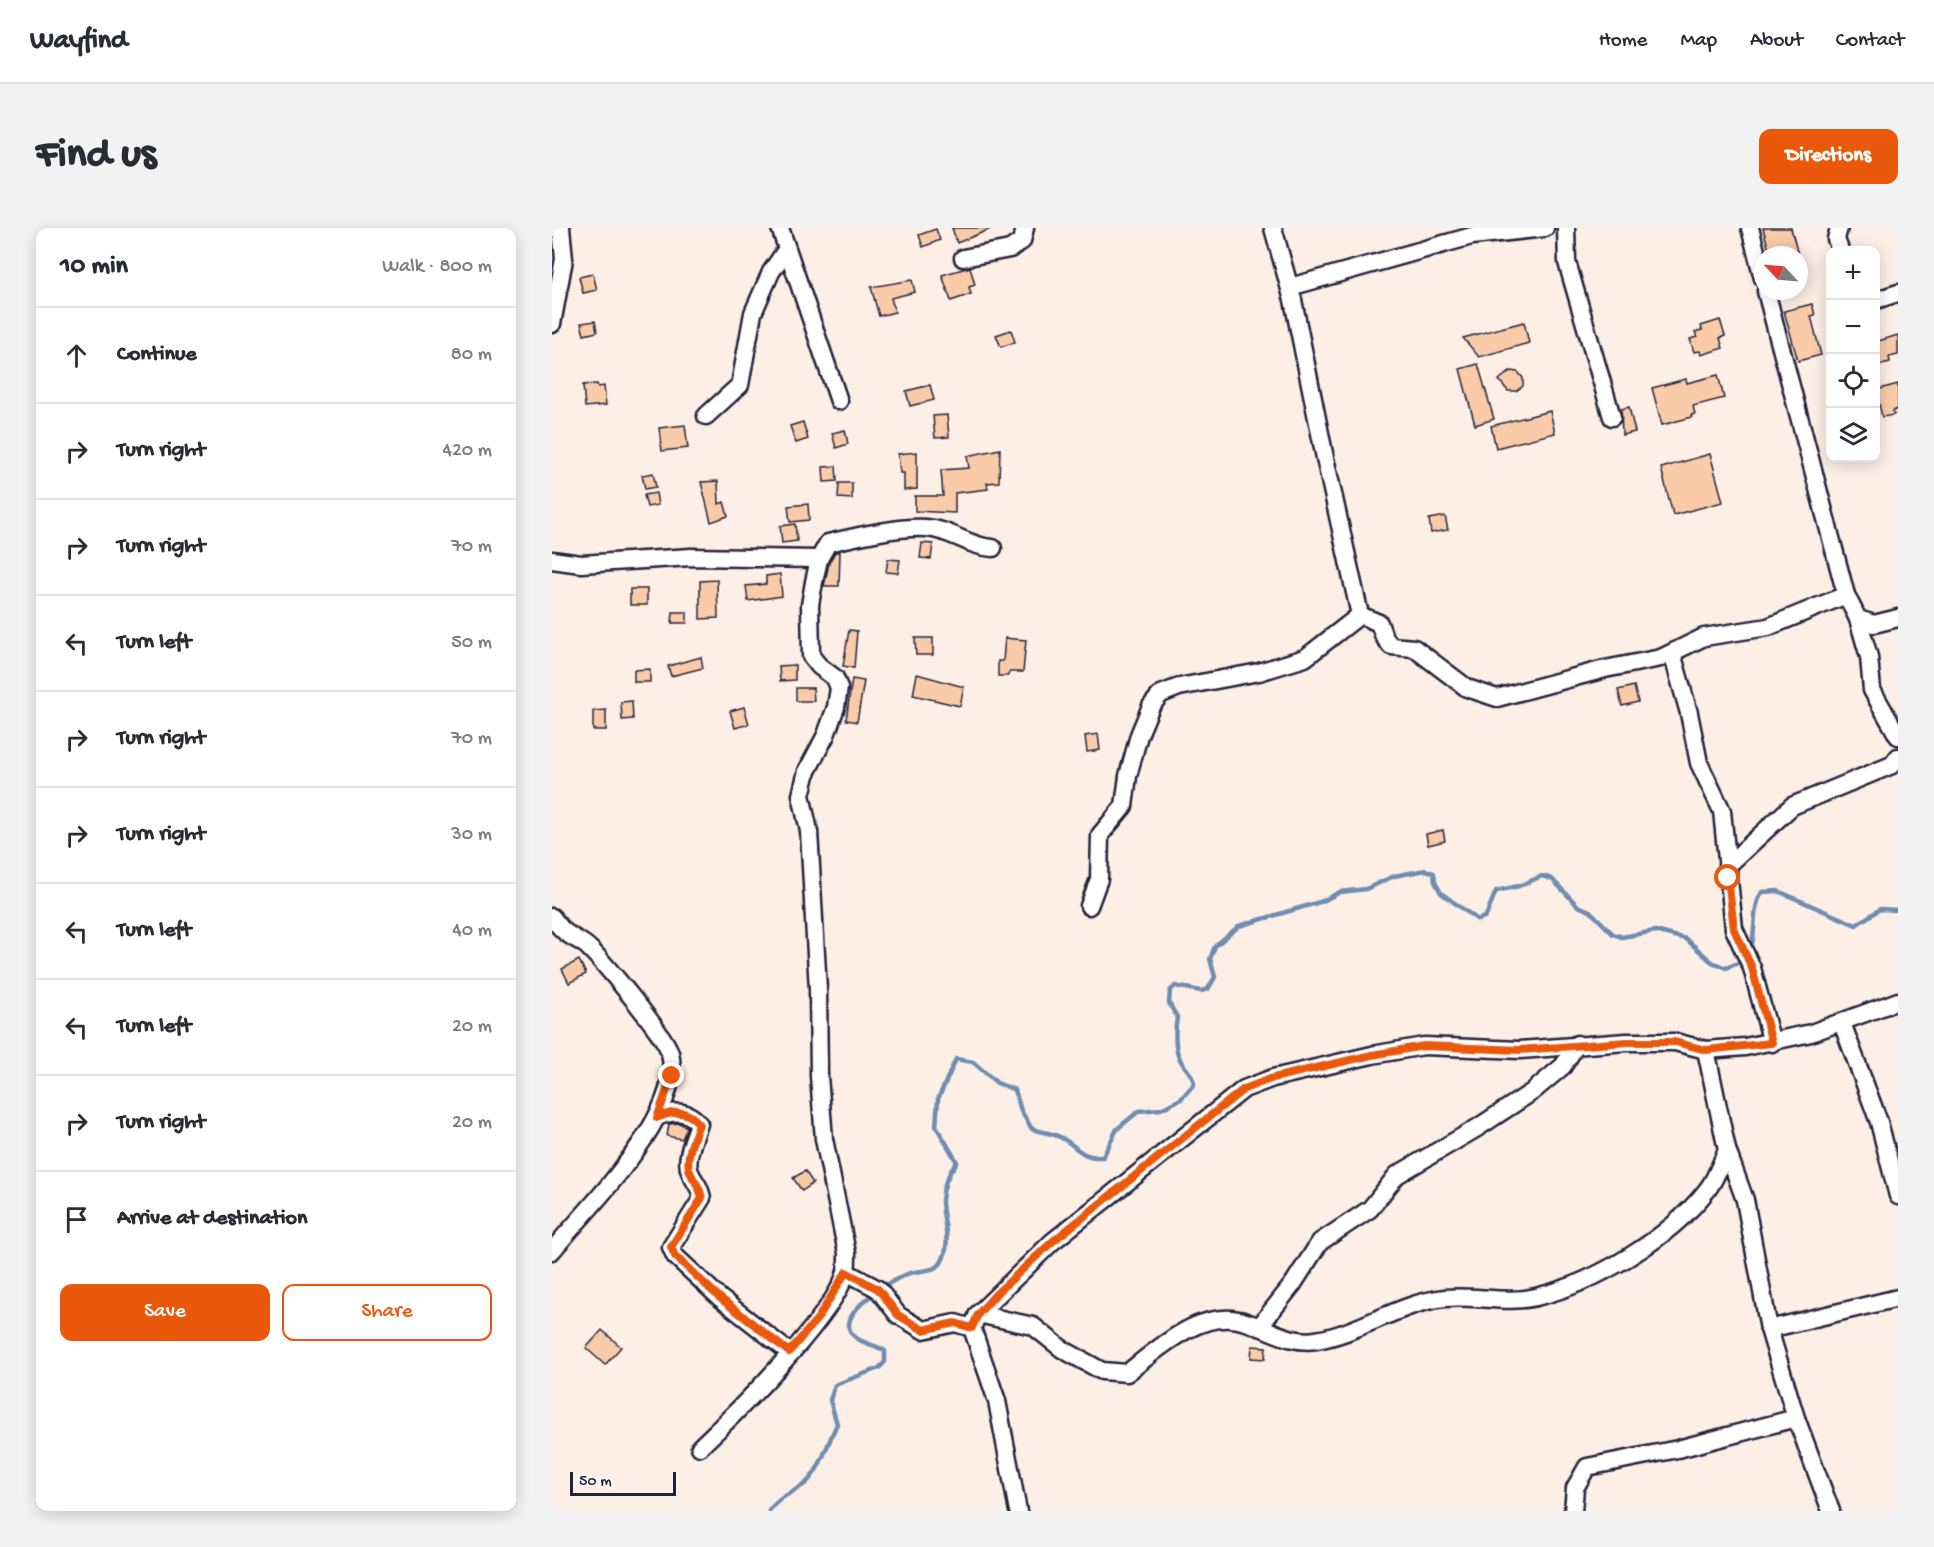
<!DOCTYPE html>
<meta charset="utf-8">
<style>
:root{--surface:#fff;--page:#f2f2f3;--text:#2b2b33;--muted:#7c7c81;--line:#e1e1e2;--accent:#ea580c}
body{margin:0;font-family:"Gochi Hand",sans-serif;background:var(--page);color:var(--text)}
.controls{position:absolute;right:18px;top:18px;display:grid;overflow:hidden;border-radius:12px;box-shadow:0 3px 15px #0003}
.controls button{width:54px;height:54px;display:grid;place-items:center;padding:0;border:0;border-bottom:2px solid var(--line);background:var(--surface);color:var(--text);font:30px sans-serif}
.compass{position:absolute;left:1202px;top:18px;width:54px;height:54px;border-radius:50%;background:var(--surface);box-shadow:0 3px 15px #0003;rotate:296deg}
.scale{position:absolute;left:18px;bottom:15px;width:106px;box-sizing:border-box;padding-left:6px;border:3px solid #22223b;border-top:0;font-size:16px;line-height:21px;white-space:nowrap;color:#22223b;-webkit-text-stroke:4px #fff;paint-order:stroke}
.stop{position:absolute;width:18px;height:18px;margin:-14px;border:4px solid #ea580c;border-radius:50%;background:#fff}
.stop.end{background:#ea580c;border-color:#fff;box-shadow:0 2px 6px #0008}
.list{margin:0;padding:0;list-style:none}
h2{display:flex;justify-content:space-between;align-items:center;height:78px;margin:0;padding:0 24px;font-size:26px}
h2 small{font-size:20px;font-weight:400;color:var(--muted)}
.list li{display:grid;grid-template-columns:39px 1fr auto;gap:18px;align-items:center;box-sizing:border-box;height:96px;padding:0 24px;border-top:2px solid var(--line)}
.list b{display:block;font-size:22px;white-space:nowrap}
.list em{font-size:20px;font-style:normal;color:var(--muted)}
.actions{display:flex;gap:12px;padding:18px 24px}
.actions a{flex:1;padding:14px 0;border:2px solid var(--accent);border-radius:12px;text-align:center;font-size:21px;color:var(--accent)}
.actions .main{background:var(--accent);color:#fff}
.icon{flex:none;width:33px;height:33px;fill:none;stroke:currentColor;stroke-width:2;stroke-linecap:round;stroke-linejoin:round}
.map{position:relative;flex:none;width:1346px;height:1283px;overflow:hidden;border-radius:12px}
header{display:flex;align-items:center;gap:36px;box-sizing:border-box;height:84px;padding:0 30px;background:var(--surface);border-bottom:2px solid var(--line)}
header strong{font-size:28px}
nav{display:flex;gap:33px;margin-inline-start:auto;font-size:21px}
.intro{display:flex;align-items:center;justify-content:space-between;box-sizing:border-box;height:144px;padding:0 36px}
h1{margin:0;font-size:42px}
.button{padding:15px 27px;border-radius:12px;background:var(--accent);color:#fff;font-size:21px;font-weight:700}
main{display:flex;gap:36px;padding:0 36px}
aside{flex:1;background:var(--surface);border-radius:12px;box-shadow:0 3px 15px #0003}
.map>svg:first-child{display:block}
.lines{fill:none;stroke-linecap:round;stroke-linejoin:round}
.stream{stroke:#6e8db0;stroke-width:4.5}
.building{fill:#f9cba8;stroke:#22223b;stroke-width:1.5}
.minor-casing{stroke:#22223b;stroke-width:21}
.minor{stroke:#fff;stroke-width:16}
.route{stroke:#ea580c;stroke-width:8}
</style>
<header>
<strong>Wayfind</strong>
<nav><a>Home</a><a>Map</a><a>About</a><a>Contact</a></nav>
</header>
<div class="intro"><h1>Find us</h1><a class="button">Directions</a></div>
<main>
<aside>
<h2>10 min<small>Walk · 800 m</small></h2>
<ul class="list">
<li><svg class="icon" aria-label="ahead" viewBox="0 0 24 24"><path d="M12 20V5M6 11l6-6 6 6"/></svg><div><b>Continue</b></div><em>80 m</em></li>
<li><svg class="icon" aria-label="right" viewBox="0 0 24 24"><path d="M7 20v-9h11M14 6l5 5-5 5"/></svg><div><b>Turn right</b></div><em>420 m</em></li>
<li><svg class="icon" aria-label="right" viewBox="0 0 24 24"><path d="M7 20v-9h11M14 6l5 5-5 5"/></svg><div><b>Turn right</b></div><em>70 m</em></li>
<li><svg class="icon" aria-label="left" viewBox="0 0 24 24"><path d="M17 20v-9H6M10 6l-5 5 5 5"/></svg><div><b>Turn left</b></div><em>50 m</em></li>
<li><svg class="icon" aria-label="right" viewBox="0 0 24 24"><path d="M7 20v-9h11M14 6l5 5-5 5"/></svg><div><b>Turn right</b></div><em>70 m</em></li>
<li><svg class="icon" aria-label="right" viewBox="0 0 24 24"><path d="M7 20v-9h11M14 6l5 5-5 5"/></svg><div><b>Turn right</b></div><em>30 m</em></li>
<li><svg class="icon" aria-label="left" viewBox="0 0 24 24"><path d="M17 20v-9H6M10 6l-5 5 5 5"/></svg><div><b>Turn left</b></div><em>40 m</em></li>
<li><svg class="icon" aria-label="left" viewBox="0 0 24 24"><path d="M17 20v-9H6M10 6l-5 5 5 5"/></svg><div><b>Turn left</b></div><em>20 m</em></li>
<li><svg class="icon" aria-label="right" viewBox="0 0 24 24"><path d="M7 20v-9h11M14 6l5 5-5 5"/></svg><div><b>Turn right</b></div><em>20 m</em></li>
<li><svg class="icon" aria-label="arrive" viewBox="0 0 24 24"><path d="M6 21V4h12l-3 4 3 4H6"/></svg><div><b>Arrive at destination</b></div></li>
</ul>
<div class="actions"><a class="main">Save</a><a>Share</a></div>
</aside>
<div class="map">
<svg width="1346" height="1283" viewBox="0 0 1346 1283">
<rect width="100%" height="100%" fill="#fdefe5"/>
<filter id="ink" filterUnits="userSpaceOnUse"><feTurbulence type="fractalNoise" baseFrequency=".0167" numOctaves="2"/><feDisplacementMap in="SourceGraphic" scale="12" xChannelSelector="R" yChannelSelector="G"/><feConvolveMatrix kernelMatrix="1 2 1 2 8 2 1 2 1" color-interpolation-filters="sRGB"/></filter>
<g filter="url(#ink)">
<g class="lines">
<g class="stream">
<path d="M1198,724c7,-21 1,-42 12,-60l16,-1 78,34 24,-16 18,1"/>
<path d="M217,1283c9,-14 24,-18 37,-28 15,-14 22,-41 31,-59l-7,-24 5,-15 44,-17 6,-6v-11c-11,-7 -24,-7 -32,-16 -20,-21 38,-54 54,-61 9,-4 28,-2 34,-11 12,-21 1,-42 1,-63 1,-14 7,-28 15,-38l-21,-36 2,-27 18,-40 17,3 24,21 18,7 6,21 11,18c9,3 20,4 28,8 18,9 19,21 43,20l14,-28 22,-18 22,-2 20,-10 13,-15c-1,-11 -10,-16 -14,-25 -6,-11 -5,-30 -3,-42l-8,-14 1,-12 5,-5 26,5 7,-2 7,-12 -5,-18 5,-13 24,-20 84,-25 17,-9 26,-3 28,-13 32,-6 8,3 1,9 6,11 37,27 8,-4 10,-25 23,-5 23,-10 10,3 26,27 12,5 23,23 9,3 33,-6 31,8 26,23 14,6 17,-7"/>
</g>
</g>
<g class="building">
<polygon points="400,0 441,0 405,15"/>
<polygon points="1211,0 1239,0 1246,27 1226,27 1224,20 1217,22"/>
<polygon points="384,1 388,12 371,19 367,7"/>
<polygon points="418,39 423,57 417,59 419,66 399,73 390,47"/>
<polygon points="41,46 45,62 31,65 27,49"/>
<polygon points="360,52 363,64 339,70 343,84 327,88 319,59"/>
<polygon points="1260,76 1263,87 1259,88 1269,127 1246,133 1232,83"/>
<polygon points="1168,92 1173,108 1168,110 1171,120 1149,127 1148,123 1142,124 1138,111 1145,109 1143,104 1150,102 1149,98"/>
<polygon points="43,93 45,104 32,107 29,95"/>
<polygon points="972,94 977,115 927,129 911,110"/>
<polygon points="459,102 463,114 449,119 444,107"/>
<polygon points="1346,107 1346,127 1337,129 1338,134 1323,138 1323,114"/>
<polygon points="926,136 942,191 923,197 908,141"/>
<polygon points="958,143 966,144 971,150 971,158 964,163 956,163 947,152"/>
<polygon points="1166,147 1172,170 1141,178 1143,186 1139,187 1140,189 1110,197 1100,160 1134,151 1135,155"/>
<polygon points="45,156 46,159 52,158 54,177 33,179 31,157"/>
<polygon points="1346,156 1346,181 1341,183 1342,187 1330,189 1324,162"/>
<polygon points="378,157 382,172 358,178 354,163"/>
<polygon points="1077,179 1083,204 1070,207 1069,181"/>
<polygon points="998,183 1003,205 944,220 939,198"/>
<polygon points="395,187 397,209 383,210 381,188"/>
<polygon points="251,194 256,211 244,215 238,198"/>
<polygon points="133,197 136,220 110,223 107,200"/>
<polygon points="293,202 296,216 284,220 280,205"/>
<polygon points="448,221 447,254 435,255 436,261 403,265 403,285 363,283 363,268 391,268 389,242 417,240 415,228"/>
<polygon points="365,224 365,261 352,262 352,245 348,245 346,226"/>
<polygon points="1158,226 1171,274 1121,287 1109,240"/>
<polygon points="284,238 285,253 272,254 271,239"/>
<polygon points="101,245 104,259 93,261 90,247"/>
<polygon points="166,253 167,276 172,274 176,288 159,294 149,254"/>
<polygon points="287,255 300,255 300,271 286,270"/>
<polygon points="104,265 106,277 95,279 92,267"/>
<polygon points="256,276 257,292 238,294 236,278"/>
<polygon points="893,288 896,302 879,305 877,291"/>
<polygon points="243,296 245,313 230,315 228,298"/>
<polygon points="370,315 381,316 379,331 368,330"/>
<polygon points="283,324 288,324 287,358 272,358 277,335"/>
<polygon points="336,331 348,332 346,345 334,344"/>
<polygon points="228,346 230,368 196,373 194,358 214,356 214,348"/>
<polygon points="165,352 166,390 148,391 148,353"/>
<rect x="78" y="361" width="17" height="16"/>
<polygon points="121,384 135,384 135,395 120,395"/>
<polygon points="297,402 305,403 302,440 291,438"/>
<polygon points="363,410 381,410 381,427 364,427"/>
<polygon points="453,410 474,412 471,444 457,444 456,448 446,448 446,433 451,433"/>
<polygon points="149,429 151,440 119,448 116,438"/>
<polygon points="243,437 243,452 228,453 227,438"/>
<polygon points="98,441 98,454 82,454 82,442"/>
<polygon points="365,446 412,459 408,478 361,467"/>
<polygon points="300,451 312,453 305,494 294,492"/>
<polygon points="1082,458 1086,474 1070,478 1066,462"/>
<polygon points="244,460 261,460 262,473 244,473"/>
<polygon points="80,473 81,491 70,492 69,474"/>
<polygon points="192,479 197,496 183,500 178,483"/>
<polygon points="54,482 54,502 41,502 41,483"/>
<polygon points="546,506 548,522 535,524 533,508"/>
<polygon points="891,602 893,613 876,617 874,606"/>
<polygon points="27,732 34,746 17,755 10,741"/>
<polygon points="127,895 135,899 130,911 115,908 117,896"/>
<polygon points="253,943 261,955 250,963 241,950"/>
<polygon points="50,1102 69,1119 53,1137 34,1120"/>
<polygon points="700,1118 714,1119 713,1131 699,1130"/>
</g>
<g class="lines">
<g class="minor-casing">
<g id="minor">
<polyline points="228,0 287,173"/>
<polyline points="721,0 741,72 773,230 808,387"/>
<polyline points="1014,0 1015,34 1060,189"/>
<polyline points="1198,0 1211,50"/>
<polyline points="1287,0 1284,11 1288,22"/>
<polyline points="411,30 458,21 470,13 473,0"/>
<polyline points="738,59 920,8 993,0"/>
<polyline points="1214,63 1294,367 1306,391 1322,396 1346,390"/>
<polyline points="1324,72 1346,65"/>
<polyline points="0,96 12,31 9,0"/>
<polyline points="154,188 188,157 201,85 219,44 234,22"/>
<polyline points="0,332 29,336 139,329 267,331"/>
<polyline points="808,387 827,395 832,409 839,418 862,420 915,460 945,470 1053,441 1109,430 1152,409 1216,399 1294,367"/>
<polyline points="1306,391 1317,429 1320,462 1346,508"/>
<polyline points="1120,425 1137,485 1147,535 1170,583 1182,701 1200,740 1220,815"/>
<polyline points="1175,638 1240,578 1340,537 1346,529"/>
<polyline points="537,678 547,651 548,607 572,578 576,548 587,507 599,478 609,466 627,459 707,444 753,430 808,387"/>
<path d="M0,689c4,5 7,10 12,14 7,7 19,10 26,18 15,15 76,87 80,104 15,61 -82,154 -118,198"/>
<polyline points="1290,795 1327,894 1346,968"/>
<polyline points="1154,822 1175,922 1193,972 1217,1101 1244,1190 1279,1283"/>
<path d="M105,889c15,-6 31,-8 42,7 -4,12 -15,35 -9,48 5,12 9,11 12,26l-31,49 4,9 45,42 69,54"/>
<polyline points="294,1044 326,1061 346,1087 371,1102 403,1095 420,1100"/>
<path d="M426,1086l55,12 29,23 40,22 25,2c32,-25 75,-66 119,-51 24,7 44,22 70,18 44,-7 83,-37 129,-42 29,-3 62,6 91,-1 59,-14 133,-58 171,-107 9,-11 14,-27 20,-40"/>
<polyline points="707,1099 741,1056 768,1014 818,981 845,947 925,900 980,864 1011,838 1025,816"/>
<polyline points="1217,1101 1346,1070"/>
<path d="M148,1219c34,-32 135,-132 146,-175 1,-6 1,-13 1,-19l-23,-114 -5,-63 -1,-86 -9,-159 -8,-36 6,-24 19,-36 10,-28 3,-19 -4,-10 -16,-12 -8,-10 -1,-51 4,-23 5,-23 9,-16c26,-6 72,-17 98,-15 24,1 43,19 67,20"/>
<polyline points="466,1283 445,1173 420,1100 426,1086 500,1014 692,861 721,850 820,827 872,818 968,822 1075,814 1123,814 1154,822 1193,819 1259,805 1346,773"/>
<polyline points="1021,1283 1023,1260 1035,1239 1126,1221 1244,1190"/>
</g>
</g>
<use href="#minor" class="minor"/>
</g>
</g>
<g class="lines" filter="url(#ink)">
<path class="route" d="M120,848l-15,42c15,-7 31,-9 42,6 -4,12 -15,35 -9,48 5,12 9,11 12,26l-31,49 4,9 45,42 69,54 29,-34 28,-46 32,17 20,26 25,15 32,-7 17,5 6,-14 18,-20 56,-52 192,-153 29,-11 99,-23 52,-9 96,4 107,-8h48l31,8 66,-7 -20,-75 -18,-39 -6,-51"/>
</g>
</svg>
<div class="controls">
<button>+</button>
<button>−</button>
<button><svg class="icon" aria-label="locate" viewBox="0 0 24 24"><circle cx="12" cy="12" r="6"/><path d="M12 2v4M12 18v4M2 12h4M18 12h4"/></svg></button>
<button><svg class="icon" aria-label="layers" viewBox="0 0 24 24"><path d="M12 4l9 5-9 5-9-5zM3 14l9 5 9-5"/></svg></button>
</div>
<svg class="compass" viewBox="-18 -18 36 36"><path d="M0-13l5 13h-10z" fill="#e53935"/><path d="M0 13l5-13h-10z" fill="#7c7c81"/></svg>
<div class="scale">50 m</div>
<div class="stop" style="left:1176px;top:650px"></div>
<div class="stop end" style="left:120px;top:848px"></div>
</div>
</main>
